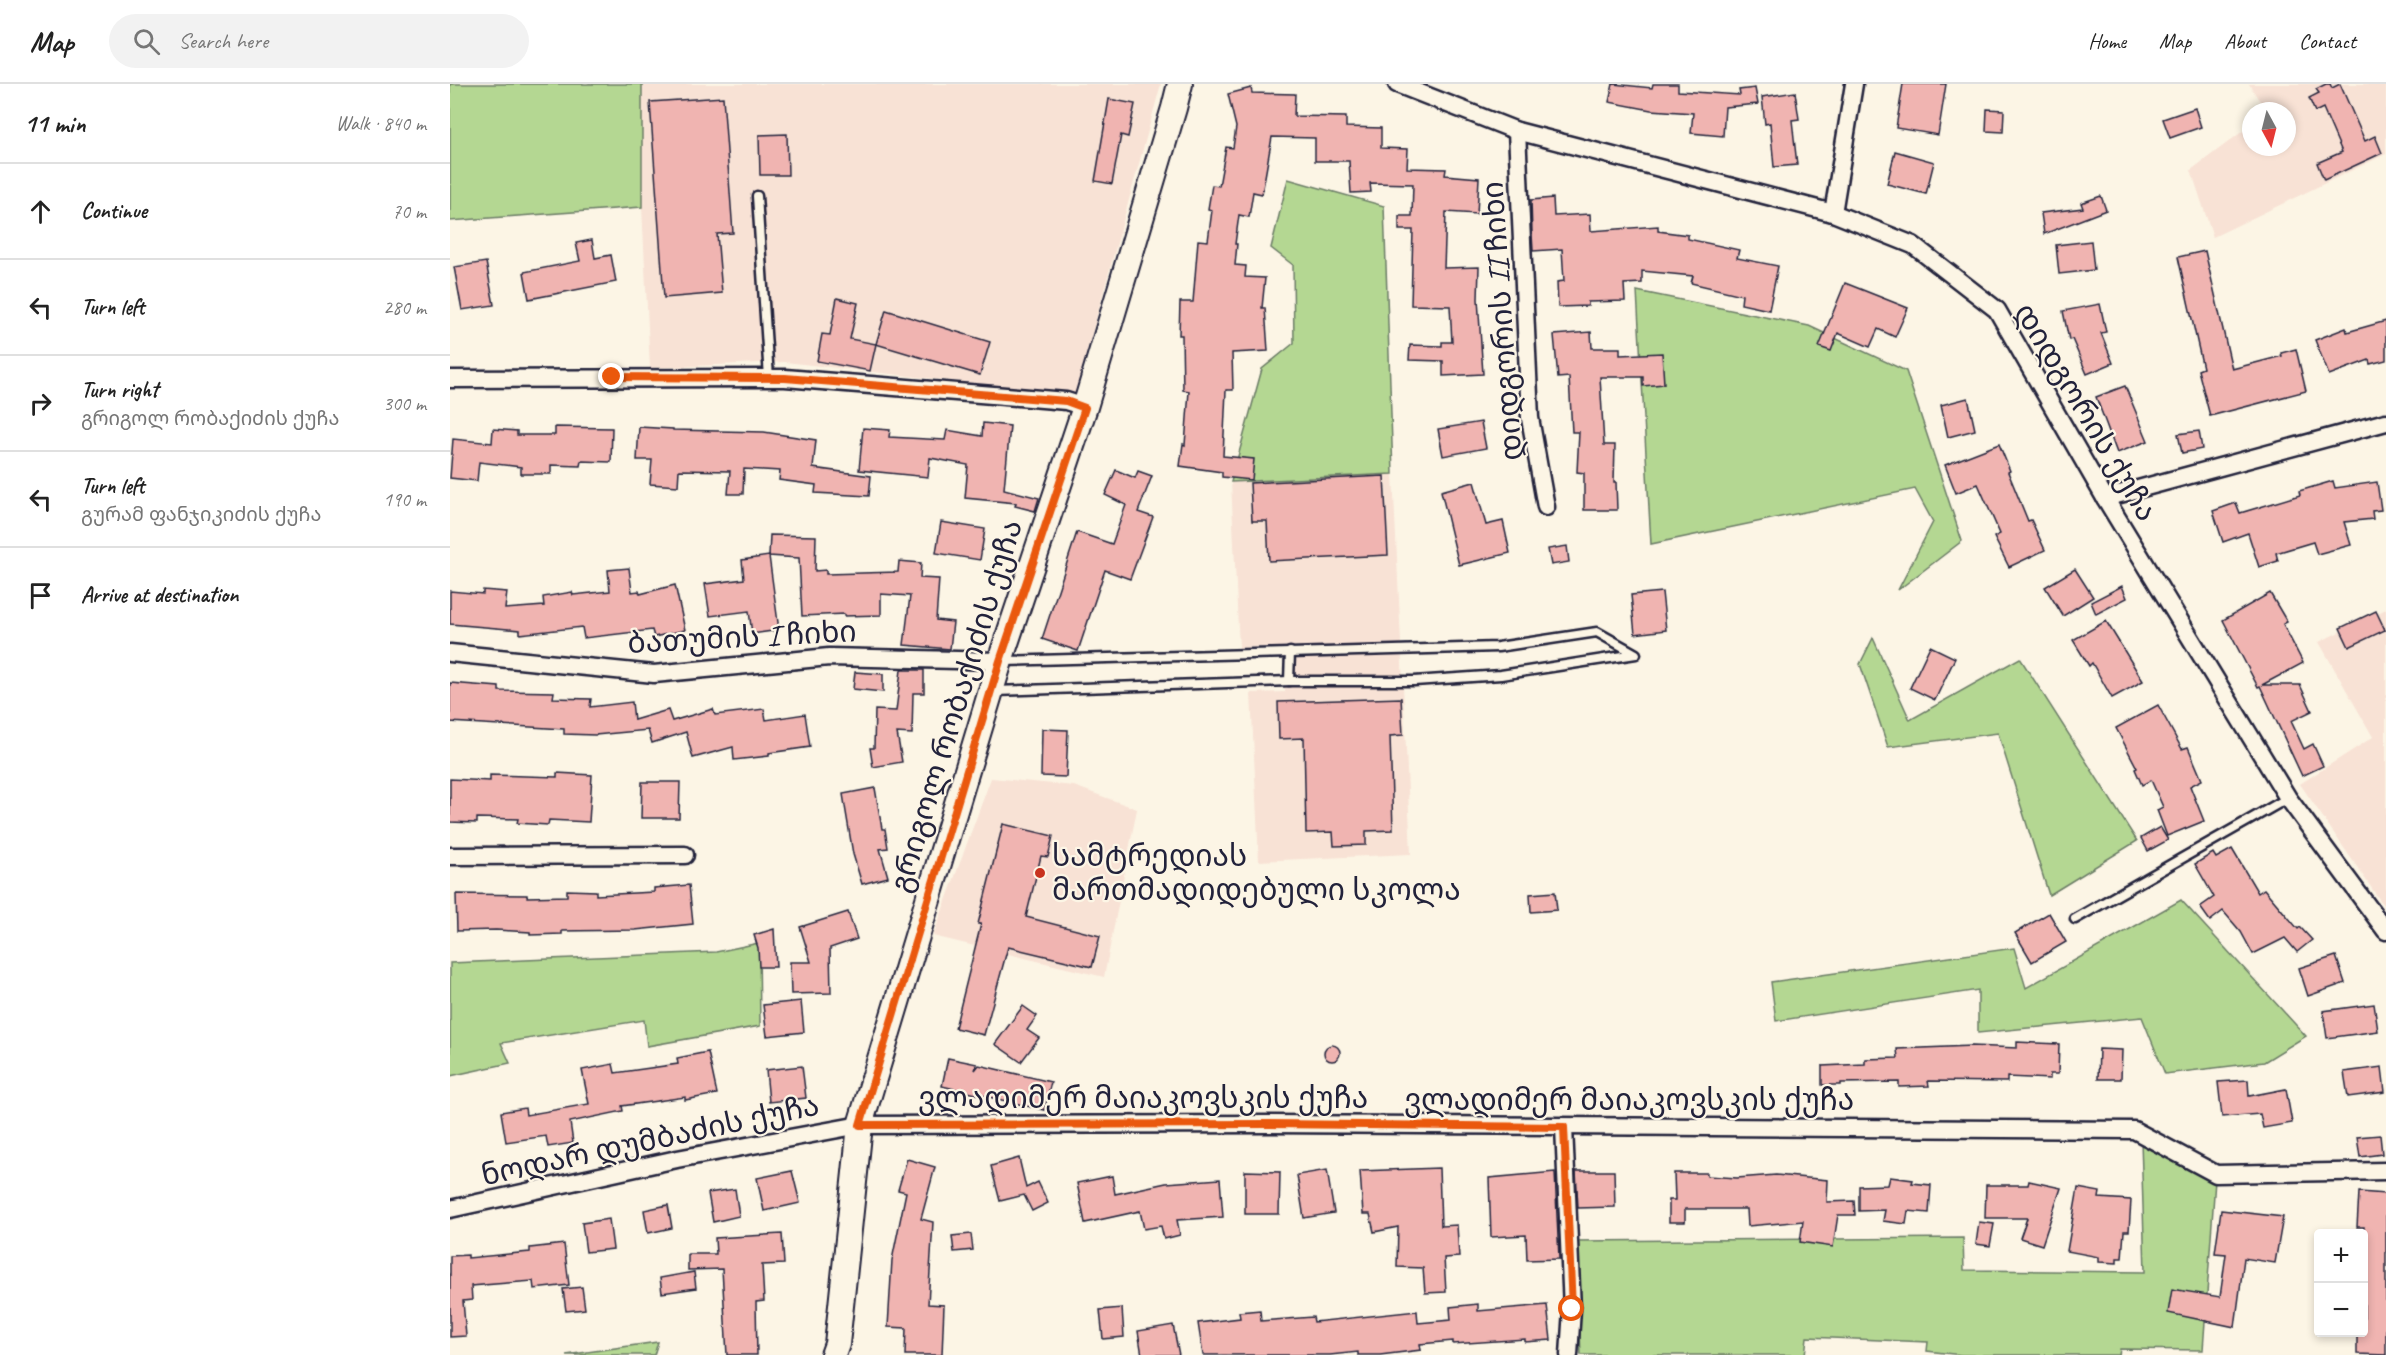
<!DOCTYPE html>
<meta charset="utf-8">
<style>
:root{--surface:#fff;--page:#f2f2f2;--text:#222;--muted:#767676;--line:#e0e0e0}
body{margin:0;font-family:Caveat,"Noto Sans Georgian",sans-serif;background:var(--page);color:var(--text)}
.controls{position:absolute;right:18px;bottom:18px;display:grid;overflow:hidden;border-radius:6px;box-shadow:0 3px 9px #0003}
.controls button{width:54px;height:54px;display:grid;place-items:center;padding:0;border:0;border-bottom:2px solid var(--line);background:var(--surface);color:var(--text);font:30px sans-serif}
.compass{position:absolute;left:1792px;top:18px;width:54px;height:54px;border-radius:50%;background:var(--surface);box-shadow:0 3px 9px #0003;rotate:173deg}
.stop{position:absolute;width:18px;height:18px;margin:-14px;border:4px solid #ea580c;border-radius:50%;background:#fff}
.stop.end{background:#ea580c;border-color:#fff;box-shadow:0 2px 6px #0008}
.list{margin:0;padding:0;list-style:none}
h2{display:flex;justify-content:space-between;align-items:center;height:78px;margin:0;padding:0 24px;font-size:26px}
h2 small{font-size:20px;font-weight:400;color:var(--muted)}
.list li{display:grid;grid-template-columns:39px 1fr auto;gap:18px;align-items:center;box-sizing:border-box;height:96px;padding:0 24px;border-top:2px solid var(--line)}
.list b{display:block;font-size:22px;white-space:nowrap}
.list p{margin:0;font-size:20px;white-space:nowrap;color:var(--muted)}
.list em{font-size:20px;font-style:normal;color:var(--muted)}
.icon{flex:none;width:33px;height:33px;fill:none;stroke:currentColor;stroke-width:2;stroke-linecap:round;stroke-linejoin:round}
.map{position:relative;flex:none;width:1936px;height:1271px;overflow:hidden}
header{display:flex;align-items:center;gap:36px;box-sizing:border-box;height:84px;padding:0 30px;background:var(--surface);border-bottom:2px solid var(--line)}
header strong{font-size:28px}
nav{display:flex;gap:33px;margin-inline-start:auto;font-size:21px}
.search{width:420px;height:54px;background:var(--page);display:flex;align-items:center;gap:15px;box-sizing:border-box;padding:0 21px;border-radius:33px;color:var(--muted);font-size:22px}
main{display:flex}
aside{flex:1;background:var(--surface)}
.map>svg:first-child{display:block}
.built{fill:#f8e2d5}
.green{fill:#b4d792;stroke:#6b7c66;stroke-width:1.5}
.building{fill:#f0b4b1;stroke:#22223b;stroke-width:1.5}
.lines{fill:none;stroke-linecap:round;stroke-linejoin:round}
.lane-casing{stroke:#22223b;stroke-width:13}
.street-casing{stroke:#22223b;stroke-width:21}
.secondary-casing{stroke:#22223b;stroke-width:28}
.lane{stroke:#fcf5e5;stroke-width:8}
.street{stroke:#fcf5e5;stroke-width:16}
.secondary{stroke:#fcf5e5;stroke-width:24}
.route{stroke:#ea580c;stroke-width:8}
.poi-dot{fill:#c8321e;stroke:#fcf5e5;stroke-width:2}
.labels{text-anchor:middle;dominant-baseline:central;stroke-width:4.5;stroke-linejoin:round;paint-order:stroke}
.street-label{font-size:30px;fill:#22223b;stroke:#fcf5e5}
.poi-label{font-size:30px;fill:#22223b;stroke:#fcf5e5;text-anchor:start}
</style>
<header>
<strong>Map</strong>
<div class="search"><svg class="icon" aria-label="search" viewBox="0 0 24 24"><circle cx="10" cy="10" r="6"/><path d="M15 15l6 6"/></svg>Search here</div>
<nav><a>Home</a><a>Map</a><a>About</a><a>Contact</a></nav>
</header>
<main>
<aside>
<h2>11 min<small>Walk · 840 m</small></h2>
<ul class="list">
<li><svg class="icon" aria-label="ahead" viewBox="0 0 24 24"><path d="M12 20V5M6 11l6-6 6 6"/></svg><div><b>Continue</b></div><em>70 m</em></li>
<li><svg class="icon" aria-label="left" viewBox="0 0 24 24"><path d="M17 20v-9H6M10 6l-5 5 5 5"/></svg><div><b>Turn left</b></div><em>280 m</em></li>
<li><svg class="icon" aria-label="right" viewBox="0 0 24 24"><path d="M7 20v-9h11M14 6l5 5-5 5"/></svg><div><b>Turn right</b><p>გრიგოლ რობაქიძის ქუჩა</p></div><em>300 m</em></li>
<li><svg class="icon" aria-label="left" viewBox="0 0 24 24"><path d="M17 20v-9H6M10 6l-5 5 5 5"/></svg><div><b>Turn left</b><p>გურამ ფანჯიკიძის ქუჩა</p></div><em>190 m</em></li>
<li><svg class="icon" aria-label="arrive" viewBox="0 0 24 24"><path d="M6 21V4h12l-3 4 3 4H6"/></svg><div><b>Arrive at destination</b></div></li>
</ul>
</aside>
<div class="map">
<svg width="1936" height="1271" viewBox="0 0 1936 1271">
<rect width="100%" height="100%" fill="#fcf5e5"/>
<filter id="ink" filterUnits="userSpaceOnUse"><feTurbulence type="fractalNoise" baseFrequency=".0167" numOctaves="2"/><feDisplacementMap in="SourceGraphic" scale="12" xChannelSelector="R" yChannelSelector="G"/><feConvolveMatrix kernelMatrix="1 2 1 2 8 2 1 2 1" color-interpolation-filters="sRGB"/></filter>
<g filter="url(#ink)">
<g class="built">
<polygon points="192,0 711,0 625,311 335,278 200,284 192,123"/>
<polygon points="1799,0 1936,0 1936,70 1763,153 1741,86 1801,41 1801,63 1837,63 1837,27 1816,27"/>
<polygon points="943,390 961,770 809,777 801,609 835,608 833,563 789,564 781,398"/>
<polygon points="1936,525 1936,825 1850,700 1923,653 1869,558"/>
<polygon points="541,694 624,702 687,725 654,893 483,852"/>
</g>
<g class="green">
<polygon points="0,0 192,0 192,123 0,137"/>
<polygon points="838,95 934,122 943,390 781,398 812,285 844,259 843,181 821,164"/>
<polygon points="1187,207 1359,242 1456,287 1512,457 1448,506 1483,438 1465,405 1201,460"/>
<polygon points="1423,554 1460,636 1570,574 1687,757 1599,811 1548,649 1438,663 1410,580"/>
<polygon points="1731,816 1856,952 1814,978 1715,990 1692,933 1528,949 1528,906 1326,937 1321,898 1564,864 1576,904"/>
<polygon points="309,859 310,942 197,962 194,936 51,959 60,979 0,992 0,879 266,868"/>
<polygon points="1691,1056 1765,1096 1753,1266 1670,1265 1669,1271 1512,1271 1477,1267 1478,1258 1357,1253 1355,1271 1131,1271 1126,1157 1513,1154 1514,1186 1695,1188"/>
<polygon points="208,1258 204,1271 116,1271"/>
</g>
<g class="building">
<polygon points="1163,0 1202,4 1203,0 1228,0 1228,7 1290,11 1289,6 1305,4 1308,20 1275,23 1273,52 1241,49 1243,29 1201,26 1159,18"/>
<polygon points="1453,0 1496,0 1488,51 1446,44"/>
<polygon points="1876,0 1880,0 1882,4 1890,0 1915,57 1925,52 1932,69 1874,96 1867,79 1892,68 1873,24 1865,28 1859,14 1869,9 1866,5"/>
<polygon points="801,4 802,9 845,10 844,32 896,33 896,43 931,44 931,64 958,65 957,84 996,85 995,91 1029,94 1027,130 996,128 994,184 1029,183 1028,215 1033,290 993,292 993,277 959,276 960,261 992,262 992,258 1002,258 1000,222 961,221 963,146 949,146 949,132 962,132 963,100 920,99 921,108 901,109 899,77 865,77 865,54 822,53 812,110 803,108 799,133 789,131 785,160 787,160 785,181 796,182 795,193 815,194 812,224 815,224 818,267 782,269 783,306 776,306 773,372 804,375 802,396 772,393 772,388 730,382 733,360 735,361 739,307 733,306 732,251 729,251 730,218 743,218 748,156 758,157 762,126 758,125 762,101 769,102 776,63 783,64 786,43 778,10"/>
<polygon points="1345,8 1349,35 1342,36 1347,81 1324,83 1320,39 1315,40 1312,13"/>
<polygon points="273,13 283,149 267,150 272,209 214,214 200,18"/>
<polygon points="659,15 685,20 678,53 671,51 662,100 645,97"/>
<polygon points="1745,24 1751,43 1720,54 1713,35"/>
<polygon points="1537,25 1554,26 1553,48 1536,47"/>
<polygon points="337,50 338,91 310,91 309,51"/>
<polygon points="1445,67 1484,78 1476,110 1437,100"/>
<polygon points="1651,112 1656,126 1594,150 1591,129 1633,124 1631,119"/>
<polygon points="1103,114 1104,132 1140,130 1141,147 1208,142 1208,147 1238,151 1238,155 1289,166 1287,174 1328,182 1319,226 1291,220 1292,211 1241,199 1243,192 1192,187 1192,199 1174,200 1175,217 1138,218 1138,222 1108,223 1107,198 1114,197 1112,165 1083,167 1082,150 1081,116"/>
<polygon points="142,156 145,174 161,171 166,198 79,215 74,188 130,177 126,159"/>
<polygon points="1641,157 1644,186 1609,190 1606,161"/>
<polygon points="1755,167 1782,285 1832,272 1831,269 1846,265 1856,307 1760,332 1748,286 1753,284 1728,173"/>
<polygon points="36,178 44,221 12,226 4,183"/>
<polygon points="1395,199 1458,224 1445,253 1428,245 1420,263 1388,249 1381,267 1369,263"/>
<polygon points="387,214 408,219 400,255 426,260 420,287 367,277 372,250 380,251"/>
<polygon points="1650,220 1656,248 1651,249 1663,279 1637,290 1622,255 1619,256 1613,227"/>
<polygon points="436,226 540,258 530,291 426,260"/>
<polygon points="1936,237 1936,276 1920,280 1919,276 1879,291 1865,256 1896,244 1897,248"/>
<polygon points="1141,248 1142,264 1170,264 1170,271 1212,269 1214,300 1193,302 1193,293 1150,293 1154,361 1165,361 1164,398 1166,398 1167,426 1134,426 1134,389 1127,388 1129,348 1122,348 1119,293 1108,294 1104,251"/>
<polygon points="1675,302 1698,357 1667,369 1646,313"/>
<polygon points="1518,314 1525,346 1498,353 1491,321"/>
<polygon points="1031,338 1036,364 993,372 988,345"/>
<polygon points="533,339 560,342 554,405 589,414 585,427 565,422 566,419 515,414 518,381 480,374 478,393 409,386 413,344 440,346 439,353 495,356 497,346 532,352"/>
<polygon points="105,343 162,344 161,378 131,377 130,382 101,381 101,390 71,390 71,383 29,378 27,397 0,394 3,355 42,359 43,345 67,347 67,351 105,351"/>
<polygon points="189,343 223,345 223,346 314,348 366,356 363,384 421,392 419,412 365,409 366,401 329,396 330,387 294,385 293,410 278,410 280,387 229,386 228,402 200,400 202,376 187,376"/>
<polygon points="1749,347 1752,365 1732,369 1728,350"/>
<polygon points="1549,360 1560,387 1558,388 1578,437 1581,436 1595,466 1559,483 1544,453 1550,450 1528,400 1506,409 1495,381"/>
<polygon points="666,386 685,394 688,387 702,392 688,428 703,433 680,495 655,486 628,567 592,555 627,448 662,460 676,421 655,411"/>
<polygon points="934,392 938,471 819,477 817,437 802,437 800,399"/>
<polygon points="1883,397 1885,404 1927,398 1931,426 1922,427 1923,435 1894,438 1901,461 1867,470 1863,458 1826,469 1828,477 1809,483 1798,449 1773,458 1763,427 1786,419 1790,429 1850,411 1849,407"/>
<polygon points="1024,398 1036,441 1053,437 1060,469 1009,481 991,407"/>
<polygon points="491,438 535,445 530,476 486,469"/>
<polygon points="320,451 366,452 365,487 376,486 376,490 448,488 449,477 471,479 470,494 489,495 486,536 503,538 500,565 454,561 460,512 431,510 431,531 394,532 394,530 352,532 349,474 319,472"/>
<polygon points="1117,462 1119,478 1101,481 1098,465"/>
<polygon points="319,472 329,546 302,550 299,527 260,532 255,500 294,495 292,476"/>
<polygon points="179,484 182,508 189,507 190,510 225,501 235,546 204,553 202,546 134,554 132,543 70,550 70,546 0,540 0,507 33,510 33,506 57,508 55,525 94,522 93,513 122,508 123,511 160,507 158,486"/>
<polygon points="1625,485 1643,513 1613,532 1595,503"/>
<polygon points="1672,502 1677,514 1646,530 1641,518"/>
<polygon points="1212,508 1216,546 1185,550 1181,511"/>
<polygon points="1820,509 1837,538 1833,540 1853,579 1812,601 1850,601 1862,627 1841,637 1854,665 1863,660 1873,682 1852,692 1810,602 1808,603 1773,536"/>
<polygon points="1926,527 1935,546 1899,563 1890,544"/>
<polygon points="1656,537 1693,597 1662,614 1642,579 1639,582 1623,556"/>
<polygon points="1480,562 1505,574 1485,616 1460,604"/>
<polygon points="451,586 474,586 474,609 463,609 462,650 447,649 452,678 423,683 420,664 424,664 425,626 446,627"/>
<polygon points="405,588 433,590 433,608 403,605"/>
<polygon points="0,599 49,603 49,607 104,608 103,614 141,615 140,623 182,618 184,636 218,626 222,637 263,625 265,631 314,625 316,636 355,630 360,663 319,669 319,672 284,676 283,663 243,674 236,648 202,659 198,646 145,651 114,650 114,645 0,638"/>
<polygon points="951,614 953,651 940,652 943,746 916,747 916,761 884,762 883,748 856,749 854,654 829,655 828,618"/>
<polygon points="1708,621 1732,665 1738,663 1752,696 1740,702 1754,737 1717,752 1707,726 1713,723 1701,696 1692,701 1685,685 1687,684 1666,644"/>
<polygon points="592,645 618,646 616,693 591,692"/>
<polygon points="107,689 142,691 139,738 99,736 98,741 67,739 68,735 27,734 27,739 0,738 0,695 40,697 40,691 107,693"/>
<polygon points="192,698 230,698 229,734 191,734"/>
<polygon points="425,704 432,745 435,745 438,764 430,765 438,793 412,800 403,770 393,710"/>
<polygon points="553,740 603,752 598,773 591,772 576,833 650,852 642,883 558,863 534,951 505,944 531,840 528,840"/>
<polygon points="1710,743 1718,756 1698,767 1691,754"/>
<polygon points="1782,765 1808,809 1814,805 1848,845 1850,843 1862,856 1847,868 1835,854 1803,870 1791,848 1773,827 1760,837 1750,823 1764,813 1745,780 1763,769 1766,774"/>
<polygon points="239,801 243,840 185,846 112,847 112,850 80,851 80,848 46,846 7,847 6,810 77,811 77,813 117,812 117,806 146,807 146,811 204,808 204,804"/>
<polygon points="1105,808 1107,826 1081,828 1080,810"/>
<polygon points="398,828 407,855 380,864 381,909 341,910 340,878 361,878 350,843"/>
<polygon points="1599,829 1616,858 1582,878 1565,849"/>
<polygon points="324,845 326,883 309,883 308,864 304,851"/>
<polygon points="1886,872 1895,899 1858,912 1849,884"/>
<polygon points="351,917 354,948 317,952 313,921"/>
<polygon points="1924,920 1928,947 1877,954 1873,927"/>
<polygon points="573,922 587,932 577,946 589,954 571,978 545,960"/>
<polygon points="1567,958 1609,960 1608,990 1600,990 1600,995 1557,993 1557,998 1478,997 1479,1002 1449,1003 1449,998 1391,999 1391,1001 1372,1001 1372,982 1415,980 1415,975 1448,974 1447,965 1522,962 1567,964"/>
<circle cx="882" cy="969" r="8"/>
<polygon points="1649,965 1672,966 1671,995 1648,995"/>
<polygon points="258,968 267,1010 235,1016 235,1013 172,1022 173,1027 120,1038 123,1059 98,1063 96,1052 56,1058 51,1028 75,1024 76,1031 139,1020 132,986 163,980 165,989 228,980 227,974"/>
<polygon points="498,974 527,980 525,986 529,981 601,998 594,1026 492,1002"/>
<polygon points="352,982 356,1014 319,1018 316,986"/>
<polygon points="1932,983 1935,1008 1898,1013 1894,988"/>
<polygon points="1798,996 1799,1012 1836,1005 1842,1039 1813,1044 1810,1030 1772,1033 1768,998"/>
<polygon points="1930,1051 1932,1070 1910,1073 1907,1053"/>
<polygon points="569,1074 576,1104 588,1098 598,1119 582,1127 574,1111 550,1117 541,1082"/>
<polygon points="457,1075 485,1083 471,1135 483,1138 478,1220 494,1221 492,1271 455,1271 456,1244 438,1243 442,1176 456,1108 448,1106"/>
<polygon points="989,1084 991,1142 1007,1141 1009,1173 994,1174 996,1208 975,1209 973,1184 947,1183 948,1143 924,1148 920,1130 913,1130 910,1087"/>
<polygon points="877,1086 884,1129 854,1134 847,1091"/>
<polygon points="342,1087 350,1119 314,1127 307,1094"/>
<polygon points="795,1087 830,1088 829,1130 795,1130"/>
<polygon points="1126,1087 1164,1087 1165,1123 1128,1124"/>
<polygon points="1105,1088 1109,1175 1077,1176 1076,1151 1041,1153 1039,1094"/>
<polygon points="1224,1089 1257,1089 1257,1092 1287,1094 1326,1091 1378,1096 1377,1118 1404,1117 1405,1131 1388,1131 1383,1163 1350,1158 1353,1137 1298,1142 1297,1125 1235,1125 1235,1138 1219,1138 1219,1116 1225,1116"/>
<polygon points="662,1092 665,1110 716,1099 770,1095 773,1133 727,1136 730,1151 714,1155 711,1142 694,1145 690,1127 635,1139 627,1099"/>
<polygon points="1440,1093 1463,1096 1462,1099 1481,1101 1479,1129 1458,1127 1456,1140 1433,1137 1435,1126 1409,1127 1409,1102 1438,1101"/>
<polygon points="1579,1097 1611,1104 1592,1161 1570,1154 1577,1134 1535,1134 1536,1101 1578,1101"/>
<polygon points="1628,1104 1650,1108 1649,1114 1681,1116 1679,1147 1674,1147 1672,1174 1667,1174 1667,1179 1649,1178 1649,1173 1617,1167"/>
<polygon points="285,1105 289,1132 263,1138 258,1109"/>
<polygon points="1909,1108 1936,1110 1936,1271 1907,1270 1907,1248 1914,1248 1914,1143 1907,1143"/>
<polygon points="218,1121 222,1144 198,1149 194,1126"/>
<polygon points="1771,1126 1833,1133 1825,1179 1794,1174 1785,1243 1718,1229 1722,1205 1770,1213 1776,1170 1765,1169"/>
<polygon points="159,1135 163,1165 136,1168 132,1139"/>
<polygon points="1529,1138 1544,1140 1540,1162 1526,1160"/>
<polygon points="332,1150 334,1180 312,1181 314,1217 306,1218 307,1271 277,1271 272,1185 238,1186 238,1170 266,1170 265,1154"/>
<polygon points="521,1150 523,1166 504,1168 502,1152"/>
<polygon points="114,1160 119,1201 84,1205 83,1197 21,1202 22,1216 13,1217 16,1252 0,1253 0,1172 18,1171 18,1174 80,1168 80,1164"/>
<polygon points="244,1188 246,1204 212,1209 210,1194"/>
<polygon points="132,1203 135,1225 116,1227 113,1205"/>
<polygon points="1028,1220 1028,1227 1097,1221 1101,1256 1075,1258 1075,1255 1003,1260 1003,1257 970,1260 971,1266 930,1271 908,1271 908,1268 880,1271 753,1271 748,1239 790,1234 789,1228 810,1226 811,1237 863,1233 864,1238 967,1227 968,1239 1001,1236 1000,1223"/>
<polygon points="672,1224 674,1253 653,1255 650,1226"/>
<polygon points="723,1241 729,1271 692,1271 688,1247"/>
</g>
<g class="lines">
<g class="lane-casing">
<g id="lane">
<polyline points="307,112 319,294"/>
<polyline points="839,597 840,568"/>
<polyline points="545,607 839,597 964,597 1051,591 1186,570 1147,548 1048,563 553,577"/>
<polyline points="1625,835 1838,714"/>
</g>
</g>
<g class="street-casing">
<g id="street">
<polyline points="947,0 1067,47 1383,129 1463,161 1547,226 1655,414 1838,714 1936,847"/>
<polyline points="1067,47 1080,334 1096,423"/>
<polyline points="1383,129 1404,0"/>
<polyline points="0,295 335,294 616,317 635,323"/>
<polyline points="1655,414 1936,338"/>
<polyline points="0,569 204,590 379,573 550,577"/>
<polyline points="0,772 235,771"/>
<polyline points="1114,1043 1122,1225 1119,1271"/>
<polyline points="0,1125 227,1075 410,1041 821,1040 1684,1046 1766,1090 1936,1087"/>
</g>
</g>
<g class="secondary-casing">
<polyline id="secondary" points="383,1271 387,1260 410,1041 550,577 635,323 724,24 730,0"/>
</g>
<use href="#lane" class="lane"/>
<use href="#street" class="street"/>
<use href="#secondary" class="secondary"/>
</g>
</g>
<g class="lines" filter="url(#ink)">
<polyline class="route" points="162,293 335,294 616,317 635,324 550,577 410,1041 820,1040 1114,1043 1122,1225"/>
</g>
<circle class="poi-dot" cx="590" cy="789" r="6"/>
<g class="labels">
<g class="street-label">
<text transform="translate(1052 237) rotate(-94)">დიდგორის II ჩიხი</text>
<text transform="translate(1636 328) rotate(59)">დიდგორის ქუჩა</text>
<text transform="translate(292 553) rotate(-3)">ბათუმის I ჩიხი</text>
<text transform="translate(506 622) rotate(-73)">გრიგოლ რობაქიძის ქუჩა</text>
<text x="693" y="1014">ვლადიმერ მაიაკოვსკის ქუჩა</text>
<text x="1179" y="1016">ვლადიმერ მაიაკოვსკის ქუჩა</text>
<text transform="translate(200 1056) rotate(-12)">ნოდარ დუმბაძის ქუჩა</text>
</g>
<g class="poi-label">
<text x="602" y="772">სამტრედიას<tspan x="602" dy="34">მართმადიდებული სკოლა</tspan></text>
</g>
</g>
</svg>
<div class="controls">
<button>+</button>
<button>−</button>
</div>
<svg class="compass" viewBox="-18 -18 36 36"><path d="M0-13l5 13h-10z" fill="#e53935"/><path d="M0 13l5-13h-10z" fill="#767676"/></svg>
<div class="stop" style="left:1122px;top:1225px"></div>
<div class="stop end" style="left:162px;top:293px"></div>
</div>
</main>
